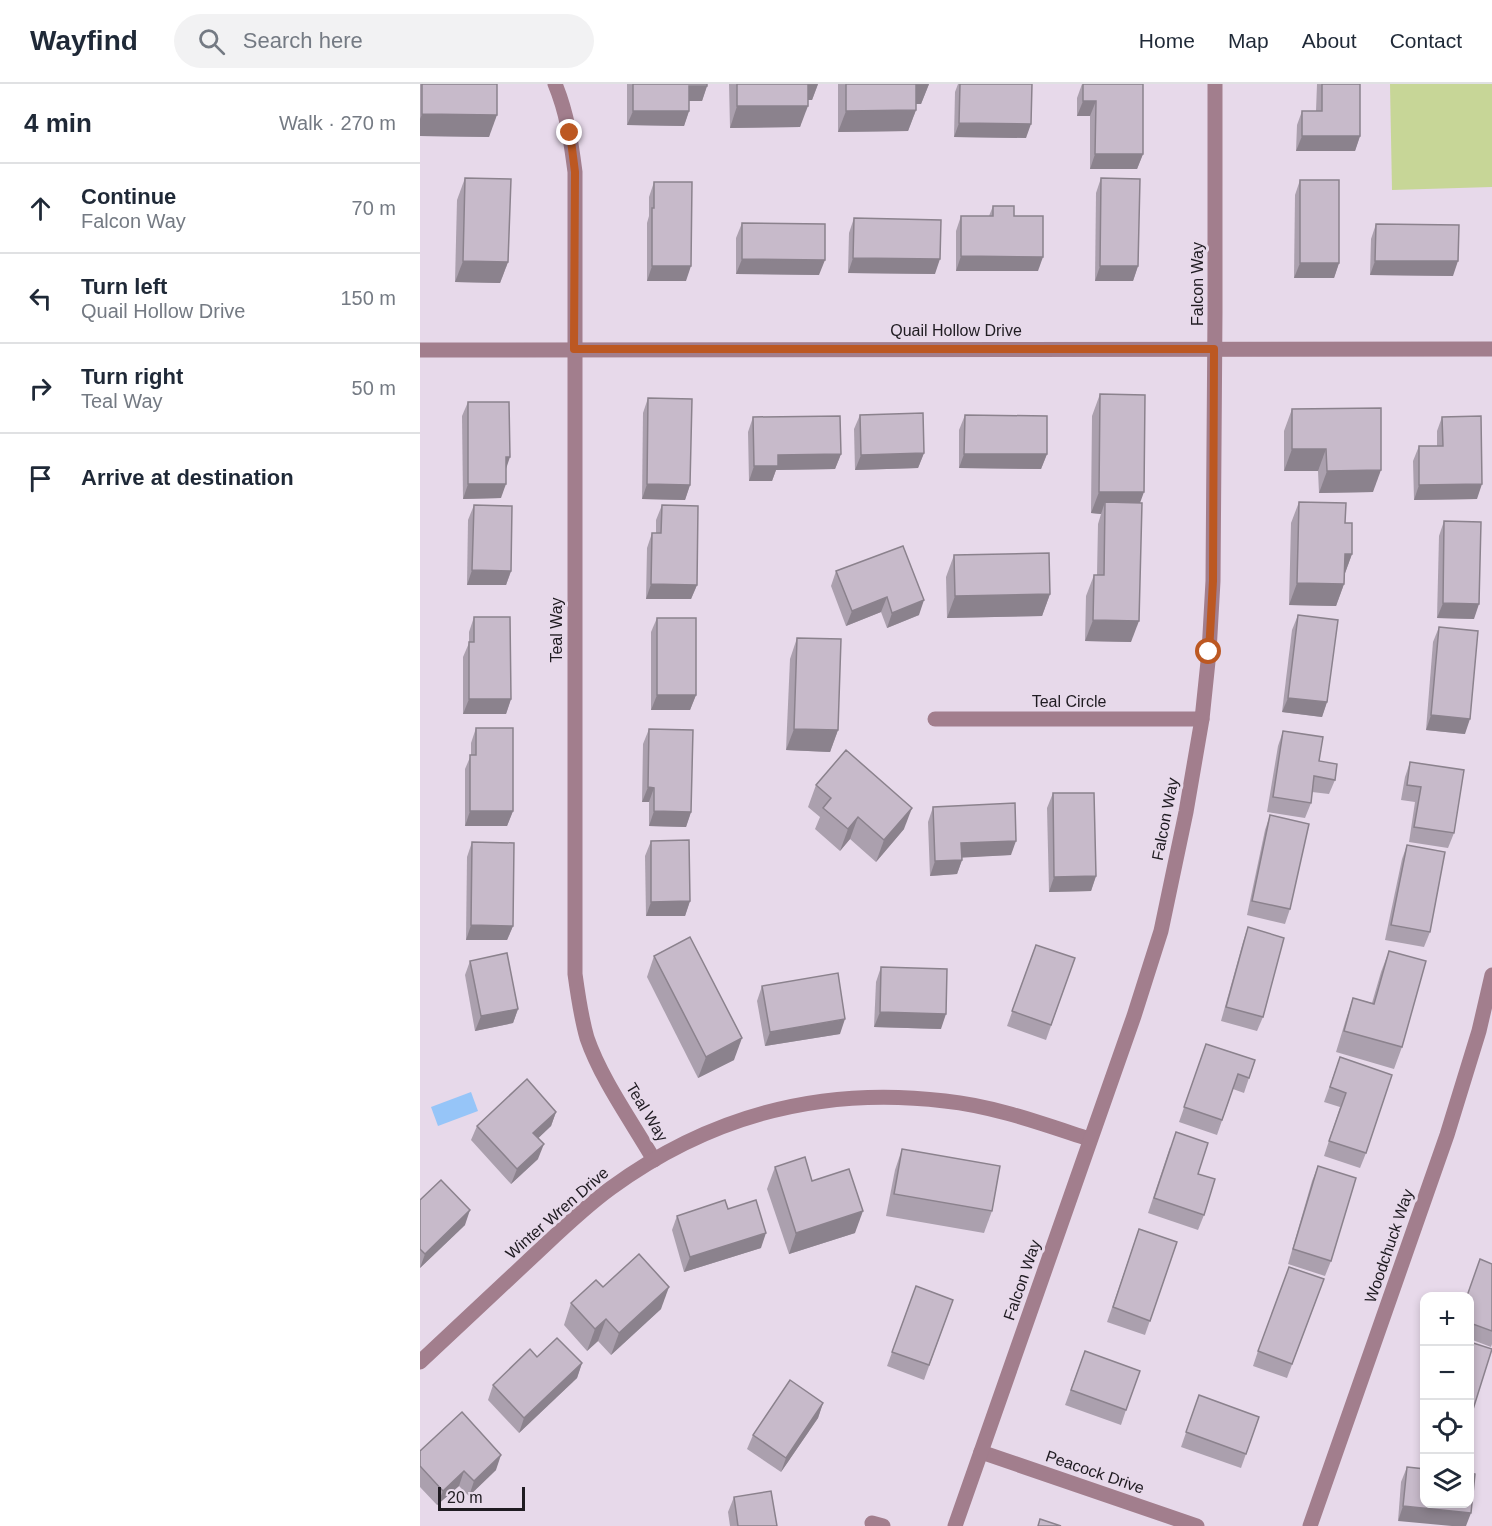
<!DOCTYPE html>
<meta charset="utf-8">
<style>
:root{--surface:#fff;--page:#f2f2f3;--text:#1f2937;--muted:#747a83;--line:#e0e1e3}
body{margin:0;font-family:Arial,sans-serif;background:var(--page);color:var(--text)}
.controls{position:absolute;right:18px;bottom:18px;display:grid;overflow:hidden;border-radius:12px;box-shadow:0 3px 9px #0003}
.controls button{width:54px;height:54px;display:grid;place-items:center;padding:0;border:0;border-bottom:2px solid var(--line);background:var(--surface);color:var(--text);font:30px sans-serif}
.scale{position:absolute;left:18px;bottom:15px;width:87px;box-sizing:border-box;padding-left:6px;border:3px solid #1f1b21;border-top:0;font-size:16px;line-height:21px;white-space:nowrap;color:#1f1b21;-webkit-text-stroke:4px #e7d9ea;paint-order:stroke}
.stop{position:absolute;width:18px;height:18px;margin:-14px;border:4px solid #bc5822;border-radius:50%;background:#fff}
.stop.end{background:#bc5822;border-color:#fff;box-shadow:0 2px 6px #0008}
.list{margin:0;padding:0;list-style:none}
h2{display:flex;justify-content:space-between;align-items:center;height:78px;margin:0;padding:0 24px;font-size:26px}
h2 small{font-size:20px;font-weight:400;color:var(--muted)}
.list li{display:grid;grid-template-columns:39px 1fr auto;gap:18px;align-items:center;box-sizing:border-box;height:90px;padding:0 24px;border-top:2px solid var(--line)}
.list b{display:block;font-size:22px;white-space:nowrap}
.list p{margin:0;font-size:20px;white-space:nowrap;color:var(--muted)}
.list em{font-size:20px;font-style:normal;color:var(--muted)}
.icon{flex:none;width:33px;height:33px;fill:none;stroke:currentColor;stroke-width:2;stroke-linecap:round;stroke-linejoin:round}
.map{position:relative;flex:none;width:1072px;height:1442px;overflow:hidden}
header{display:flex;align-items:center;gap:36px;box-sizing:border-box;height:84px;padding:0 30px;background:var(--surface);border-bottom:2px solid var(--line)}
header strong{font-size:28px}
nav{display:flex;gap:33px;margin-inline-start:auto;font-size:21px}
.search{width:420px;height:54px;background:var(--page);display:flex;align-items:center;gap:15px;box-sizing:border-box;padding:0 21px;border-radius:33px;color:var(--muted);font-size:22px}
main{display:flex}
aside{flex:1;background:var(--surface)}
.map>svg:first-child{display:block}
.green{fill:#c7d697}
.water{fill:#96c5f8}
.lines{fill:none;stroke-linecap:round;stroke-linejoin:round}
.minor{stroke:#a27e8d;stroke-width:15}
.wall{fill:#aba0ae}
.shaded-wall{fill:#8b828d}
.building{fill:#c7baca;stroke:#8b828d;stroke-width:1.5}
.route{stroke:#bc5822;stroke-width:8}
.labels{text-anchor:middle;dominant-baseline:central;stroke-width:6;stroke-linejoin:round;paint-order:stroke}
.street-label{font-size:16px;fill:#1f1b21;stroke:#e7d9ea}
</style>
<header>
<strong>Wayfind</strong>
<div class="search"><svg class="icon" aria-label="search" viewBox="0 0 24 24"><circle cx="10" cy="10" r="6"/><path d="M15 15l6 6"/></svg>Search here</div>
<nav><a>Home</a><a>Map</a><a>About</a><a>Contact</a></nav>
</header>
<main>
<aside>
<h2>4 min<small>Walk · 270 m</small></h2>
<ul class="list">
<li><svg class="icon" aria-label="ahead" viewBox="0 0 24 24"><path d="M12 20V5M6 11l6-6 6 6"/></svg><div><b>Continue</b><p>Falcon Way</p></div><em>70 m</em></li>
<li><svg class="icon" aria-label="left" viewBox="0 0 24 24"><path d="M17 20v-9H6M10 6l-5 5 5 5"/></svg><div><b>Turn left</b><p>Quail Hollow Drive</p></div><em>150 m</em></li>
<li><svg class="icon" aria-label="right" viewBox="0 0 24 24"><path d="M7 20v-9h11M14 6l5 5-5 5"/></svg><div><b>Turn right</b><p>Teal Way</p></div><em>50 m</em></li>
<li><svg class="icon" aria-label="arrive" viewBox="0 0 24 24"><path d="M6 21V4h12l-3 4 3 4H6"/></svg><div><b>Arrive at destination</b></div></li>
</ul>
</aside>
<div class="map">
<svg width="1072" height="1442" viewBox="0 0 1072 1442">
<rect width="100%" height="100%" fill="#e7d9ea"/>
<polygon class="green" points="970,0 1072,0 1072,103 972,106"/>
<polygon class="water" points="51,1008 58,1027 18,1042 11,1023"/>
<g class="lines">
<g class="minor">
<path d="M135,0c12,29 16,57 20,88v802c3,22 6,43 12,64 14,41 45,84 67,122"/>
<polyline points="0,266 1072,265"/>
<polyline points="515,635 782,635"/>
<path d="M0,1278c36,-34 73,-68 109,-102 27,-25 53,-51 82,-72 100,-73 211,-102 334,-87 49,5 98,23 144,38"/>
<polyline points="561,1368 777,1442"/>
<polyline points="452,1439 463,1442"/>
<polyline points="535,1442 714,932 741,847 766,728 782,635 789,568 793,497 795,228 795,0"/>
<polyline points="890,1442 1027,1051 1059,947 1072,891"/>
</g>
</g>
<g class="wall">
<polygon points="0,0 77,0 69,53 0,52"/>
<polygon points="207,0 287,0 287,2 282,17 269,17 269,27 264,42 207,41"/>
<polygon points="309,0 398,0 392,16 388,16 380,43 310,44"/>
<polygon points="418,0 509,0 501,20 496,20 496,26 488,47 418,48"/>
<polygon points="538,0 612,0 606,54 534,53 535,8"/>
<polygon points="662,0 723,70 717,85 670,85 670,32 657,32 657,14"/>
<polygon points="897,0 940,0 940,52 935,67 876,67 877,41 882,27 896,27"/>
<polygon points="45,94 88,178 80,199 35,198 37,116"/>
<polygon points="681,94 718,182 713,197 675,197 676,109"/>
<polygon points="880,96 919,179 914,194 874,194 875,111"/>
<polygon points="234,98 266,197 227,197 227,139 229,132 229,113"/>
<polygon points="573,122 594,132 618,187 536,187 536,147 541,132 569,132"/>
<polygon points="434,134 515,190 428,189 429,149"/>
<polygon points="322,139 399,191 316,190 316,154"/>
<polygon points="956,140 1033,192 950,191 951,155"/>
<polygon points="680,310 720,419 711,558 665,557 666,512 674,491 677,491 678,440 681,430 671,429 672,332"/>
<polygon points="228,314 270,401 265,416 222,415 223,329"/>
<polygon points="48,318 81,414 43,415 42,332"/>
<polygon points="872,325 953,408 899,409 898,387 864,387 864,347"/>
<polygon points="440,331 504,369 498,384 435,386 434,345"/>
<polygon points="545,331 627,370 621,385 539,384 539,346"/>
<polygon points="333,333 421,370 415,385 356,386 352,397 329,397 328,348"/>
<polygon points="1022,333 1057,415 994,416 993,377 999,362 1017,362 1017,347"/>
<polygon points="879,418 925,439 932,470 925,489 924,500 916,522 869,521 871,439"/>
<polygon points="54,421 91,487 86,501 47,501 48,436"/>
<polygon points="242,421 277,501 271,515 226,515 227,464 232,449 236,449 236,436"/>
<polygon points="1024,437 1054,535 1017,534 1019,452"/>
<polygon points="534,471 630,510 622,532 527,534 526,493"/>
<polygon points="416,487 499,531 467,544 461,528 426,542 411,502"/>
<polygon points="878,531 907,618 902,633 862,628 872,546"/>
<polygon points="54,533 91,615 86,630 43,630 43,573 49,559 49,548"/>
<polygon points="237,534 276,611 270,626 231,626 231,548"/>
<polygon points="1019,543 1045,650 1006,646 1013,558"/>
<polygon points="377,554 418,646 410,668 366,666 370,575"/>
<polygon points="56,644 93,727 87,742 45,742 45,685 51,671 51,659"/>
<polygon points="229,645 271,728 266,743 229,742 229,718 222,718 223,660"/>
<polygon points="863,647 899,677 915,696 909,710 892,708 891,719 885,734 847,728 858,662"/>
<polygon points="990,678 1034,749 1028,764 989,758 995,718 981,716 985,693"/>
<polygon points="396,701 484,745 456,778 430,755 420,767 395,745 400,733 388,723"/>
<polygon points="633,709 676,792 671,807 629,808 627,724"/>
<polygon points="513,723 591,771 542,773 542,776 537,790 510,792 508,738"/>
<polygon points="850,731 870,825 865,840 827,831 845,746"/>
<polygon points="231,757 270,817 265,832 226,832 225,772"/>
<polygon points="52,758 93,842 87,856 46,856 47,773"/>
<polygon points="987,761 1010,848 1004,863 965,856 982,775"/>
<polygon points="828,843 843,933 837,947 801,937 823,858"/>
<polygon points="616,861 655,874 626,956 587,942"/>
<polygon points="969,867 982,963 974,985 916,968 926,935 933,914 952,919 961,888"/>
<polygon points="234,872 314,976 278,994 227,893"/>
<polygon points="50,877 98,925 93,939 55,947 45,891"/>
<polygon points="461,883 521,945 454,943 456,898"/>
<polygon points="342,902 420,950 345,962 337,917"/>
<polygon points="786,960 835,976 824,1009 813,1005 797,1051 759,1038"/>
<polygon points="920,973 946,1069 940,1084 904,1072 920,1023 904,1018"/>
<polygon points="136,1028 131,1042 118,1054 118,1075 91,1100 51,1056 57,1042"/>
<polygon points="750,1063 778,1090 784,1131 778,1146 728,1129"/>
<polygon points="482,1065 572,1127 564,1149 466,1132 475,1086"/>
<polygon points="898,1082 911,1177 905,1192 868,1180 892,1097"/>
<polygon points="355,1083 392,1097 435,1149 369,1170 347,1105"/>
<polygon points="0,1116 45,1141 0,1184"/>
<polygon points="308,1125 341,1164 264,1188 252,1146 257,1132"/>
<polygon points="719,1145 757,1158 725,1251 687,1238"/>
<polygon points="1072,1180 1072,1260 1071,1263 1050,1255 1050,1212"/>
<polygon points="904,1195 867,1294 833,1282 838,1267"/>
<polygon points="496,1202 533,1216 504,1296 467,1282"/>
<polygon points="183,1203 241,1225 191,1271 178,1257 167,1267 144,1241 151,1219"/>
<polygon points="665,1267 706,1326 701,1341 645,1321"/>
<polygon points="117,1273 162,1279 157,1294 99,1349 68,1316 73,1301"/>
<polygon points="779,1311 839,1333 821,1384 761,1363"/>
<polygon points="403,1319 398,1334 361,1388 327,1365 333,1351"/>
<polygon points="1005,1343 1005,1353 1002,1352"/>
<polygon points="0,1367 76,1386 49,1412 39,1402 17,1421 0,1403"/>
<polygon points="987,1383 1005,1385 978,1437 981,1398"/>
<polygon points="314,1413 357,1442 310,1442 308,1428"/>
</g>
<g class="shaded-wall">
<polygon points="385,0 398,0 392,16 380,16"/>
<polygon points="495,0 509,0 501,20 488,20"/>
<polygon points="269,2 287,2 282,17 264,17"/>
<polygon points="663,17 676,17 670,32 657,32"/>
<polygon points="317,22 388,22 380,43 310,44"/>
<polygon points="496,26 488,47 418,48 426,27"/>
<polygon points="213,27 269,27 264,42 207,41"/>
<polygon points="2,30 77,31 69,53 0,52 0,35"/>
<polygon points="539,39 611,40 606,54 534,53"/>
<polygon points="882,52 940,52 935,67 876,67"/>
<polygon points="675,70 723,70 717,85 670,85"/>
<polygon points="541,172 623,173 618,187 536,187"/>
<polygon points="433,174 520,175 515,190 428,189"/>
<polygon points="322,175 405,176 399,191 316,190"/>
<polygon points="43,177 88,178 80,199 35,198"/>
<polygon points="955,177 1038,177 1033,192 950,191"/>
<polygon points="880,179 919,179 914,194 874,194"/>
<polygon points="232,182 271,182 266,197 227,197"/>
<polygon points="680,182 718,182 713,197 675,197"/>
<polygon points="872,365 906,365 898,387 864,387"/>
<polygon points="504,369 498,384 435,386 441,371"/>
<polygon points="421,370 415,385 356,386 352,397 329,397 334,382 358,371"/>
<polygon points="544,370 627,370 621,385 539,384"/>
<polygon points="86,373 90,373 85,388"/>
<polygon points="961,386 953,408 899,409 907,387"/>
<polygon points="48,400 86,400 81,414 43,415"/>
<polygon points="227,400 270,401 265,416 222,415"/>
<polygon points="1062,400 1057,415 994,416 999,401"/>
<polygon points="679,408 724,408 716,430 685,418 681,430 671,429"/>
<polygon points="925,470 932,470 924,492"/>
<polygon points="52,486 91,487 86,501 47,501"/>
<polygon points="877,499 924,500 916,522 869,521"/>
<polygon points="231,500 277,501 271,515 226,515"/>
<polygon points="630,510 622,532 527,534 535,512"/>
<polygon points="467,513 461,528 426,542 432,527"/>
<polygon points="504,516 499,531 467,544 472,529"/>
<polygon points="1023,519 1059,520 1054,535 1017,534"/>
<polygon points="673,536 719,537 711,558 665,557"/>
<polygon points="237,611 276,611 270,626 231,626"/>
<polygon points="868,614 907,618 902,633 862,628"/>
<polygon points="49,615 91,615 86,630 43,630"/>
<polygon points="1011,631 1050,635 1045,650 1006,646"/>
<polygon points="374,645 418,646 410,668 366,666"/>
<polygon points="228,703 234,704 229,718 222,718"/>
<polygon points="492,724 484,745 456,778 464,756"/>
<polygon points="50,727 93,727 87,742 45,742"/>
<polygon points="234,727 271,728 266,743 229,742"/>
<polygon points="438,733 430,755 420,767 428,745"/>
<polygon points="596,757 591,771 536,774 541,759"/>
<polygon points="542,776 537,790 510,792 515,777"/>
<polygon points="676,792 671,807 629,808 634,793"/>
<polygon points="270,817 265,832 226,832 231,818"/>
<polygon points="51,841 93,842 87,856 46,856"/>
<polygon points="98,925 93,939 55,947 61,932"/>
<polygon points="460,928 526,930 521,945 454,943"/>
<polygon points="425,935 420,950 345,962 350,948"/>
<polygon points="322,954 314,976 278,994 286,973"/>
<polygon points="136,1028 131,1042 108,1064 113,1049"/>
<polygon points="124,1060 118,1075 91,1100 97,1085"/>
<polygon points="50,1126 45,1141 0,1184 5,1170"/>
<polygon points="443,1127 435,1149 369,1170 376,1149"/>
<polygon points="346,1149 341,1164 264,1188 270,1173"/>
<polygon points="249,1203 241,1225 191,1271 199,1249"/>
<polygon points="186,1235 178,1257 167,1267 175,1245"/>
<polygon points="162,1279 157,1294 99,1349 104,1334"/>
<polygon points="403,1319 398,1334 361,1388 366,1374"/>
<polygon points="81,1371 76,1386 49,1412 54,1397"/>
<polygon points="44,1387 39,1402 17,1421 23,1407"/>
<polygon points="983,1422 1051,1429 1046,1442 1032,1442 978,1437"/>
</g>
<g class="building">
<polygon points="2,0 77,0 77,31 2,30"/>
<polygon points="213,0 287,0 287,2 269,2 269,27 213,27"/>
<rect x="317" y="0" width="71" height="22"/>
<polygon points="426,0 496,0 496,26 426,27"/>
<polygon points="540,0 612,0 611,40 539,39"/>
<polygon points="663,0 723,0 723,70 675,70 676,17 663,17"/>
<polygon points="902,0 940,0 940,52 882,52 882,27 902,27"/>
<polygon points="45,94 91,95 88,178 43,177"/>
<polygon points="681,94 720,95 718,182 680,182"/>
<rect x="880" y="96" width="39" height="83"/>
<polygon points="234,98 272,98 271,182 232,182 232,124 234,124"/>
<polygon points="573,122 594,122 594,132 623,132 623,173 541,172 541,132 573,132"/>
<polygon points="434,134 521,136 520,175 433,174"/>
<polygon points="322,139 405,140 405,176 322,175"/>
<polygon points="956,140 1039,141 1038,177 955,177"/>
<polygon points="680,310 725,311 724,408 679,408"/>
<polygon points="228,314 272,315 270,401 227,400"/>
<polygon points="48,318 89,318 90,373 86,373 86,400 48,400"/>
<polygon points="961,324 961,386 907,387 906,365 872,365 872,325"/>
<polygon points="503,329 504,369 441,371 440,331"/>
<polygon points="545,331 627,332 627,370 544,370"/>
<polygon points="420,332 421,370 358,371 358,382 334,382 333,333"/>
<polygon points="1061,332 1062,400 999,401 999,362 1023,362 1022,333"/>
<polygon points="685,418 722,419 719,537 673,536 674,491 684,491"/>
<polygon points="879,418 926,419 925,439 932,439 932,470 925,470 924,500 877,499"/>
<polygon points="54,421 92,422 91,487 52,486"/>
<polygon points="242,421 278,422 277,501 231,500 232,449 241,449"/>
<polygon points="1024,437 1061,438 1059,520 1023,519"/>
<polygon points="483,462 504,516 472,529 467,513 432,527 416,487"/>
<polygon points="629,469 630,510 535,512 534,471"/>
<polygon points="878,531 918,536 907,618 868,614"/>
<polygon points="54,533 90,533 91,615 49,615 49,558 54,558"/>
<rect x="237" y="534" width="39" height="77"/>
<polygon points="1019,543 1058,547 1050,635 1011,631"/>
<polygon points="377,554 421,555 418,646 374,645"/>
<polygon points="56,644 93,644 93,727 50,727 50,671 56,671"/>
<polygon points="229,645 273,646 271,728 234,727 234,704 228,703"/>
<polygon points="863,647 903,653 899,677 917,680 915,696 894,692 891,719 853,713"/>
<polygon points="426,666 492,724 464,756 438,733 428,745 403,724 411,714 396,701"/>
<polygon points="990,678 1044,686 1034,749 994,743 1001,703 987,701"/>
<polygon points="633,709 674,709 676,792 634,793"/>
<polygon points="595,719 596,757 541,759 542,776 515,777 513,723"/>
<polygon points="850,731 889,740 870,825 832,817"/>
<polygon points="269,756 270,817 231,818 231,757"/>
<polygon points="52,758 94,759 93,842 51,841"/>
<polygon points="987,761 1025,768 1010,848 971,841"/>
<polygon points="828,843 864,854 843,933 806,923"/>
<polygon points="270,853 322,954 286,973 234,872"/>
<polygon points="616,861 655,874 631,941 592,927"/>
<polygon points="969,867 1006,877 982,963 924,947 933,914 954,920"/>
<polygon points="87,869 98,925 61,932 50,877"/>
<polygon points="461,883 527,885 526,930 460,928"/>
<polygon points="418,889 425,935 350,948 342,902"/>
<polygon points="786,960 835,976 829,994 818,990 802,1036 764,1023"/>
<polygon points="920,973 972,991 946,1069 909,1057 926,1009 910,1003"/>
<polygon points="107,995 136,1028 113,1049 124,1060 97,1085 57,1042"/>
<polygon points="756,1048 788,1059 778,1090 795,1095 784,1131 734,1114"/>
<polygon points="482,1065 580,1082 572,1127 474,1110"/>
<polygon points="385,1073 392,1097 429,1085 443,1127 376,1149 355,1083"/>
<polygon points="898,1082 936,1094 911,1177 873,1165"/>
<polygon points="21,1096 50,1126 5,1170 0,1165 0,1116"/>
<polygon points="305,1116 308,1125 336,1116 346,1149 270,1173 257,1132"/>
<polygon points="719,1145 757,1158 730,1237 693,1223"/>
<polygon points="219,1170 249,1203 199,1249 186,1235 175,1245 151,1219 176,1196 183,1203"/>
<polygon points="1060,1175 1072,1180 1072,1247 1050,1239 1050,1212 1047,1212"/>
<polygon points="869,1183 904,1195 872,1280 838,1267"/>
<polygon points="496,1202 533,1216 509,1281 472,1268"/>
<polygon points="137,1254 162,1279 104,1334 73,1301 110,1265 117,1273"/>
<polygon points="1050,1258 1072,1265 1050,1335"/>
<polygon points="665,1267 720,1287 706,1326 651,1306"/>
<polygon points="370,1296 403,1319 366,1374 333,1351"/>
<polygon points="779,1311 839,1333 826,1370 766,1348"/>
<polygon points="42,1328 81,1371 54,1397 44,1387 23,1407 0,1382 0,1367"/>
<polygon points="987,1383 1005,1385 1005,1419 1050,1419 1050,1389 1055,1390 1051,1429 983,1422"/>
<polygon points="351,1407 357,1442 318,1442 314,1413"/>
<polygon points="620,1435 641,1442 618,1442"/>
</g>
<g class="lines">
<polyline class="route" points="150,49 155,88 154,265 794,265 793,497 789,568"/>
</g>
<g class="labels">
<g class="street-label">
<text transform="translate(777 200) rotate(-90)">Falcon Way</text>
<text x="536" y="246">Quail Hollow Drive</text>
<text transform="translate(136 546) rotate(-90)">Teal Way</text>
<text x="649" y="617">Teal Circle</text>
<text transform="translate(745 735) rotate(-79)">Falcon Way</text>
<text transform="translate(227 1028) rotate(59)">Teal Way</text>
<text transform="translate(137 1129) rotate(-41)">Winter Wren Drive</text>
<text transform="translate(969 1162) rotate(-71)">Woodchuck Way</text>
<text transform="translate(602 1196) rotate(-71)">Falcon Way</text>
<text transform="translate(675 1388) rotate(19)">Peacock Drive</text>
</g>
</g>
</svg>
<div class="controls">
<button>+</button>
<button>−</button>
<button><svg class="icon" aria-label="locate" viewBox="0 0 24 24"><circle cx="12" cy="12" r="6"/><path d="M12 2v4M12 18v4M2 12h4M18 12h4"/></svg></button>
<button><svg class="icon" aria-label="layers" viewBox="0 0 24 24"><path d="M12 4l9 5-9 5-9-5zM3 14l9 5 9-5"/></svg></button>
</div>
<div class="scale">20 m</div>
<div class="stop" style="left:789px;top:568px"></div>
<div class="stop end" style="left:150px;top:49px"></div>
</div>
</main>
